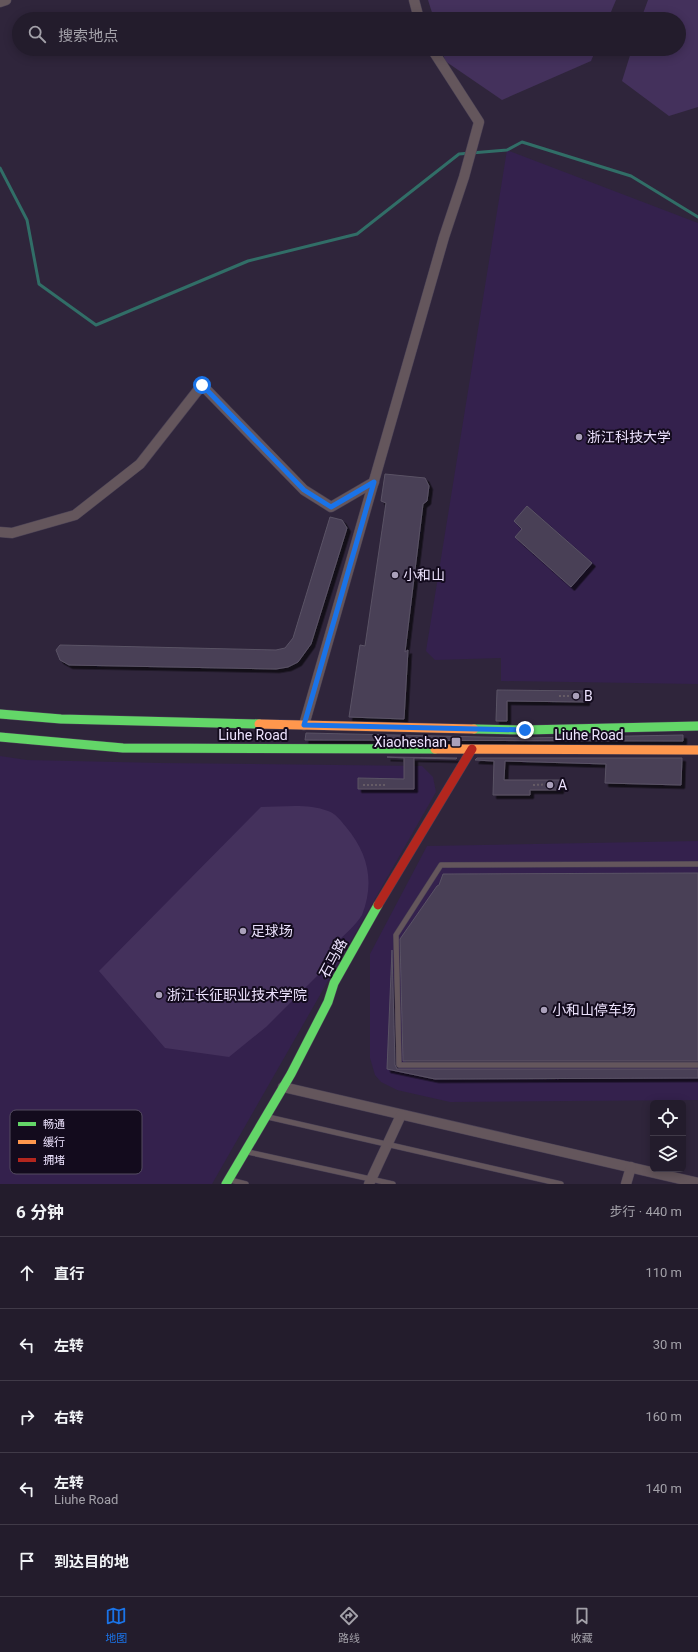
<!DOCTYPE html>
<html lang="zh">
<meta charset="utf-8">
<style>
:root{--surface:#231c2c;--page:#2b2534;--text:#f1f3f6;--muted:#a3a1a9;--line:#403a48;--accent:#1a73e8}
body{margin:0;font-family:Roboto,"Noto Sans SC",sans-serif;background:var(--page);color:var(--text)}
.controls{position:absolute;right:12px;bottom:12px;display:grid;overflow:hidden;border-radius:6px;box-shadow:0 2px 10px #0003}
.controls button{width:36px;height:36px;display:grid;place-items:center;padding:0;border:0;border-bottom:1px solid var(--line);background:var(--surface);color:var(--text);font:20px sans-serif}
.stop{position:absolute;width:12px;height:12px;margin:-9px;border:3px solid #1a73e8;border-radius:50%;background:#fff}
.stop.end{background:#1a73e8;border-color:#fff;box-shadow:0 1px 4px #0008}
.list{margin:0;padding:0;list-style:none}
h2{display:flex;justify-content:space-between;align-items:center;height:52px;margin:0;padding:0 16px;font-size:17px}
h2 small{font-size:13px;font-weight:400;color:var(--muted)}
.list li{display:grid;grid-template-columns:26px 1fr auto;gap:12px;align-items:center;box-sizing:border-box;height:72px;padding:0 16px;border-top:1px solid var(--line)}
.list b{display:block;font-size:15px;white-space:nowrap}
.list p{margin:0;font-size:13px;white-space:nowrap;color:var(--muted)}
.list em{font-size:13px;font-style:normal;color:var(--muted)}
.icon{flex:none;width:22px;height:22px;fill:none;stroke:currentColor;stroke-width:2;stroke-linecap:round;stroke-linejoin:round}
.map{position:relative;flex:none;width:698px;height:1184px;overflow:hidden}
.search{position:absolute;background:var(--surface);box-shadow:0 2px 10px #0003;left:12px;right:12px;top:12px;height:44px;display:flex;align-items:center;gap:10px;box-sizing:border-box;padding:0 14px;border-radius:22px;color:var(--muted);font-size:15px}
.sheet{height:412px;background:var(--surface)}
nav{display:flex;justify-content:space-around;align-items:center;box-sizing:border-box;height:56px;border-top:1px solid var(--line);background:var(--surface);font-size:11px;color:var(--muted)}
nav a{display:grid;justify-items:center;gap:2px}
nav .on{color:var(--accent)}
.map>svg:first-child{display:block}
.built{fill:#34214d}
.green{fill:#44315c}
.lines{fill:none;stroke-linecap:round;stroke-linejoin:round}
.stream{stroke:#316e67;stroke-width:3}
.building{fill:#4a3f57;stroke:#5a5365;filter:url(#shadow)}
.lane-casing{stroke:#4a4155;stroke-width:6}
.street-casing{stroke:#4a4155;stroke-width:11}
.fast-casing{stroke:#4a4155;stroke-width:10}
.slow-casing{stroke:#4a4155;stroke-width:10}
.jam-casing{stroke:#4a4155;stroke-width:10}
.path{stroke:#655b65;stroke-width:2;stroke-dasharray:2 2;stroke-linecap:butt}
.lane{stroke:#64565c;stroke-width:5}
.street{stroke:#64565c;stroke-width:10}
.fast{stroke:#63d668;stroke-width:9}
.slow{stroke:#ff974d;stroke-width:9}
.jam{stroke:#b3261e;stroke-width:9}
.route{stroke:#1a73e8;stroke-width:5}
.poi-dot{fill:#aaa0ba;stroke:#130b1d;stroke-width:1.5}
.labels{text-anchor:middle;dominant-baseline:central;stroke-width:4;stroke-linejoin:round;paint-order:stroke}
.poi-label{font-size:14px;fill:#ede3fe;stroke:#130b1d;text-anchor:start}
.street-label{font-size:14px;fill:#ede3fe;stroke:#130b1d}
.key{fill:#130b1d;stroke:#544c60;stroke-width:1}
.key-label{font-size:11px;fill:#ede3fe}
</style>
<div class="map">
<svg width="698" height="1184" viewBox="0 0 698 1184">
<defs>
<filter id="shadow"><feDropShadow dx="3.5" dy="3.5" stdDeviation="0" flood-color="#0009"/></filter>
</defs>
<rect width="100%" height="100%" fill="#2f253b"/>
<g class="built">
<polygon points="507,150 698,223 698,684 501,681 501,658 435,660 426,651"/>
<polygon points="0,756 27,760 161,763 422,766 433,777 436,792 212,1184 0,1184"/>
<polygon points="698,841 698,1100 450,1102 397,1090 381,1082 375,1075 370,1058 370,954 427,846"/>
</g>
<g class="green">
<polygon points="428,0 616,0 608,19 434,19"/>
<polygon points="648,0 698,0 698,107 669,116 622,81 632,49 679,49 679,19 641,19"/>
<polygon points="442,49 596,49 591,61 502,100 445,61"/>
<path d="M261,807c21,0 47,-4 67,4 7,2 13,10 18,16 22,26 29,55 16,88 -5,9 -21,23 -29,31l6,8 -73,73 -37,30 -64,-9 -66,-77z"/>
</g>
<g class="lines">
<polyline class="stream" points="0,168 27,220 39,284 96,325 248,261 357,234 459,154 507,150 522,142 631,176 698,217"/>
</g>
<g class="building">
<polygon points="385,474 425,478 429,486 427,501 423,504 405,652 408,650 404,719 349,717 360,645 365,646 386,503 381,501"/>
<polygon points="527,506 592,563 571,587 515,537 522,529 514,521"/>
<polygon points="330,517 342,520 347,528 311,644 298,662 288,667 276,669 69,665 60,660 56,650 60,645 276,650 285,648 293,638"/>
<polygon points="497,690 586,691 586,702 507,701 507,721 496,721"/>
<polygon points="306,733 525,738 683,735 683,741 305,740"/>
<polygon points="387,757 457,758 456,759 414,758 414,789 358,789 358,778 404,779 404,758"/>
<polygon points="477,758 682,758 681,785 605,783 606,764 505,761 504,780 560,780 560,790 530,790 530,795 493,795 494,761 475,760"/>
<polygon points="698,873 698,1061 403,1061 400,939 437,886 439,885 443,874"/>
<polygon points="392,950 395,1065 397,1069 698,1069 698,1078 435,1079 387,1069"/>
</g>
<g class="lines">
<g class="lane-casing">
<g id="lane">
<polyline points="698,864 441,865 396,935 399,1065 698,1065"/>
<polyline points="268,1117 561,1184"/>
<polyline points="248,1152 393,1184"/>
<polyline points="230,1180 246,1184"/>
</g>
</g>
<g class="street-casing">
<g id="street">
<polyline points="414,0 419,19"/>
<polyline points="0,2 6,0"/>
<polyline points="0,532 12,533 75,515 140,464 202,385 304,490 331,507 374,482"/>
<polyline points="304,725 444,237 464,177 479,122 432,49"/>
<polyline points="283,1087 698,1183"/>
<polyline points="369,1184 401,1115"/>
<polyline points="626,1184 631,1167"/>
</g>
</g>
<g class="fast-casing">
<g id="fast">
<polyline points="0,714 61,719 259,724"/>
<polyline points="474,729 525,730 698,726"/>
<polyline points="0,737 123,748 435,749"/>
<polyline points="226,1184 291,1074 328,1002 334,983 378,905"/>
</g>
</g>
<g class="slow-casing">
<g id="slow">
<polyline points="259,724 474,729"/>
<polyline points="435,749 698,750"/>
</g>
</g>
<g class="jam-casing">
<polyline id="jam" points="378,905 472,749"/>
</g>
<g class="path">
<polyline points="559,696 582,696"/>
<polyline points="363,785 386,785"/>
<polyline points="533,785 557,784"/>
</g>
<use href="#lane" class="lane"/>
<use href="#street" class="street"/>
<use href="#fast" class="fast"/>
<use href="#slow" class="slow"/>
<use href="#jam" class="jam"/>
</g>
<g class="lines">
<polyline class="route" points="202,385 304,490 331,507 374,482 304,725 525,730"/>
</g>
<g class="poi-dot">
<circle cx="579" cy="437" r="4"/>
<circle cx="395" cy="575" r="4"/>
<circle cx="576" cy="696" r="4"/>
<rect x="451" y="737" width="10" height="10" rx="2"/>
<circle cx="550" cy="785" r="4"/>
<circle cx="243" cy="931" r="4"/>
<circle cx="159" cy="995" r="4"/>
<circle cx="544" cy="1010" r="4"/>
</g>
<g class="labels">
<g class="poi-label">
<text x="587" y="437">浙江科技大学</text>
<text x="403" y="575">小和山</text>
<text x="584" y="696">B</text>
<text x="447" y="742" text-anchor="end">Xiaoheshan</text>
<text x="558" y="785">A</text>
<text x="251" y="931">足球场</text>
<text x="167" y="995">浙江长征职业技术学院</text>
<text x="552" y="1010">小和山停车场</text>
</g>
<g class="street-label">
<text x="253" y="735">Liuhe Road</text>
<text x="589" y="735">Liuhe Road</text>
<text transform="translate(333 958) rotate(-62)">石马路</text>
</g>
</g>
<rect x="10" y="1110" width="132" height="64" rx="6" class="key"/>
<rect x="18" y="1122" width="18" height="4" fill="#63d668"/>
<rect x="18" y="1140" width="18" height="4" fill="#ff974d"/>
<rect x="18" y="1158" width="18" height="4" fill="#b3261e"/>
<g class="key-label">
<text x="43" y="1128">畅通</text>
<text x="43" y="1146">缓行</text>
<text x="43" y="1164">拥堵</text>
</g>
</svg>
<div class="controls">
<button><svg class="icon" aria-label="locate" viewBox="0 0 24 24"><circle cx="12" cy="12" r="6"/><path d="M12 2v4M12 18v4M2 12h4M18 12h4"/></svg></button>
<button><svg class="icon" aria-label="layers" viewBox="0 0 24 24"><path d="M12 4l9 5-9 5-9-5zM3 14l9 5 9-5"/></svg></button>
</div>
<div class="stop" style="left:202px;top:385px"></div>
<div class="stop end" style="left:525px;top:730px"></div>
<div class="search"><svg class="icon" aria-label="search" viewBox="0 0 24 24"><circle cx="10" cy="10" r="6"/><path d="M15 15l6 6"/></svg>搜索地点</div>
</div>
<section class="sheet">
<h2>6 分钟<small>步行 · 440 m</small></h2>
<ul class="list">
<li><svg class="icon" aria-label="ahead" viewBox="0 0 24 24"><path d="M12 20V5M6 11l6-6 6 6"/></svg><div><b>直行</b></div><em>110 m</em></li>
<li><svg class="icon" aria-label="left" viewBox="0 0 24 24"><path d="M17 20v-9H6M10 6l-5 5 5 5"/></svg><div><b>左转</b></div><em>30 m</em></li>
<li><svg class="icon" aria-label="right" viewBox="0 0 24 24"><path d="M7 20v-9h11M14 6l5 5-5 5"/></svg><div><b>右转</b></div><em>160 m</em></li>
<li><svg class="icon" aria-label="left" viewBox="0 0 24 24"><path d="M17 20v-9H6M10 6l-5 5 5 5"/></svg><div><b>左转</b><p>Liuhe Road</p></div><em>140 m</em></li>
<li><svg class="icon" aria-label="arrive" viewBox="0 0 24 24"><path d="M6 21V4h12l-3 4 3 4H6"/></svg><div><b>到达目的地</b></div></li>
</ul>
</section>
<nav>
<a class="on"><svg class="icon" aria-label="map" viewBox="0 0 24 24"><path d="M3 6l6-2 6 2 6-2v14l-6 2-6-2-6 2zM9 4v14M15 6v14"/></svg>地图</a>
<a><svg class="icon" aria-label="directions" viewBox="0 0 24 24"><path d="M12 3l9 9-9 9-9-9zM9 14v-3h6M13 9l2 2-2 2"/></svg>路线</a>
<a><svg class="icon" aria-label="saved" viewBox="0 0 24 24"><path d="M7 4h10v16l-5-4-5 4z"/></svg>收藏</a>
</nav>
